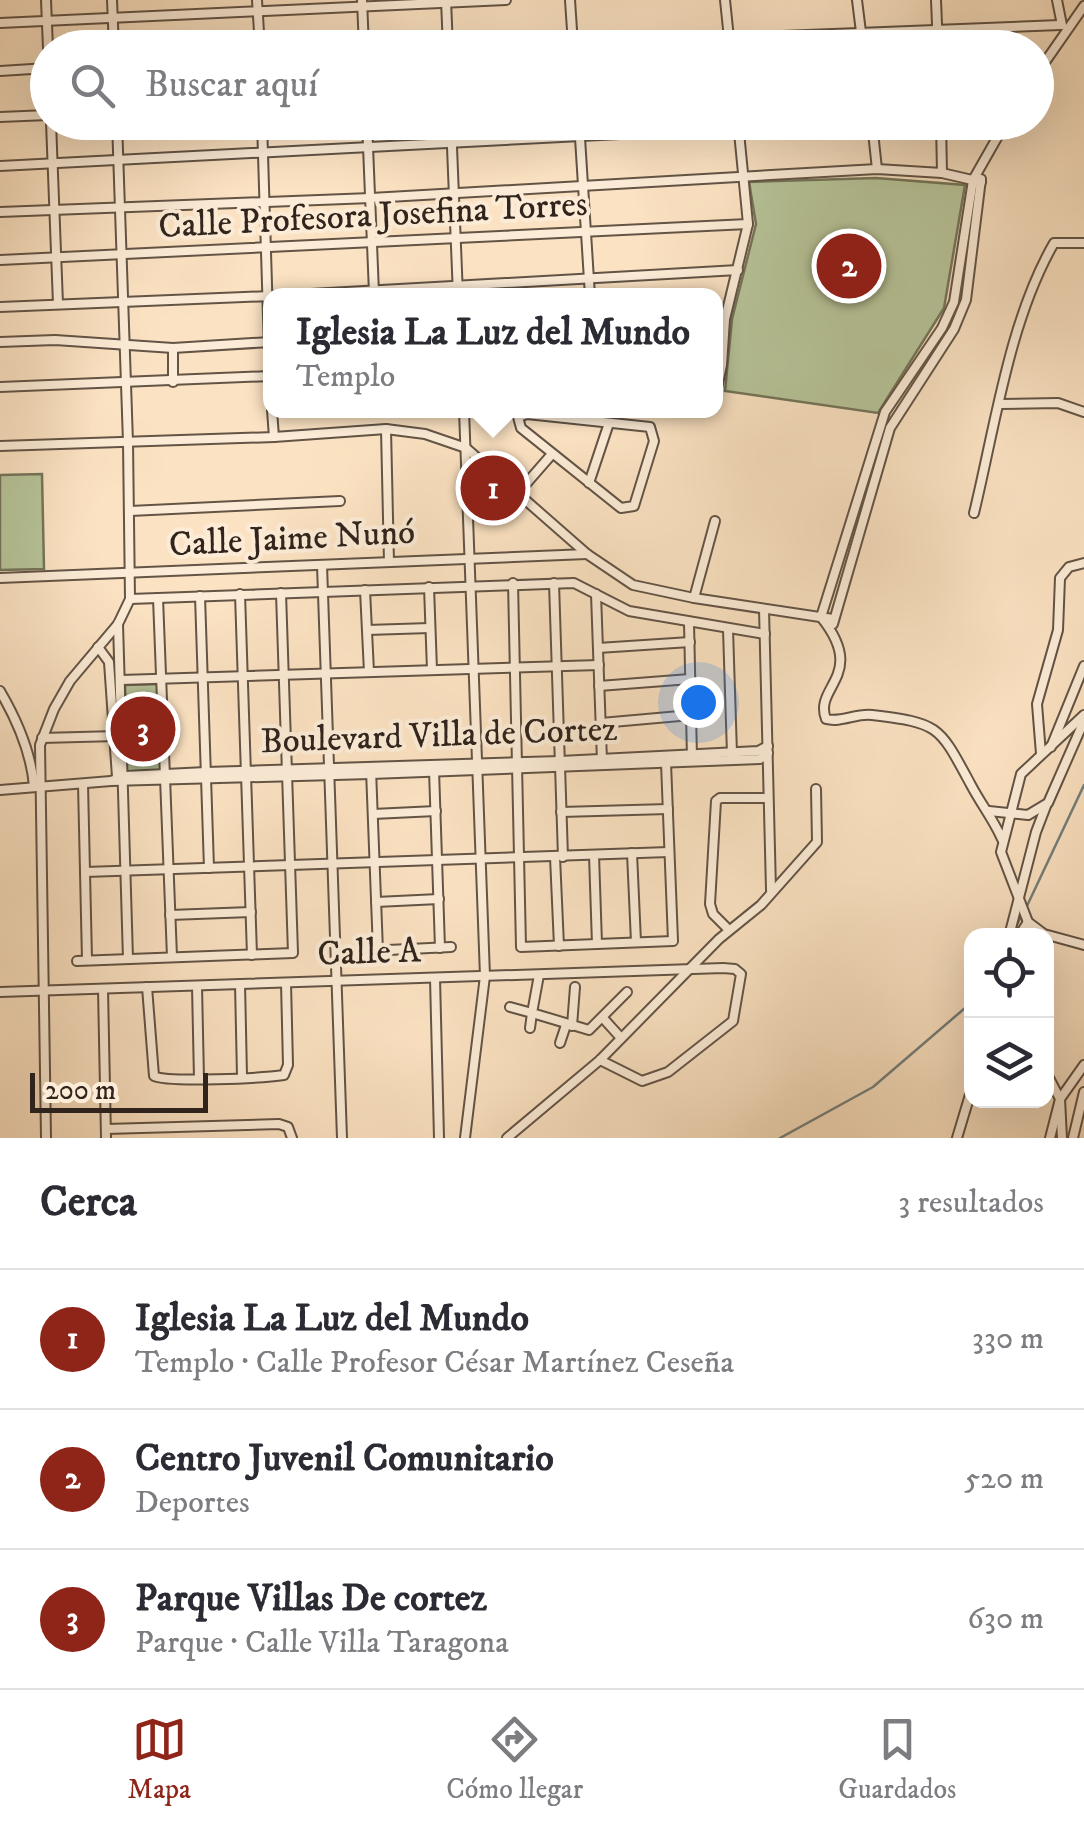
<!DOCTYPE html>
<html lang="es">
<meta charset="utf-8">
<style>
:root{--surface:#fff;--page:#f7f7f7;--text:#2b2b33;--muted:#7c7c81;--line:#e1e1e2;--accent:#8f2418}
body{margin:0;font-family:"IM FELL DW Pica",serif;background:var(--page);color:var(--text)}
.controls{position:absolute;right:30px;bottom:30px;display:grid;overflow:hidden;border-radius:20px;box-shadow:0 10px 40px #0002}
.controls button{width:90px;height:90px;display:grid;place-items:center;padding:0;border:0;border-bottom:2px solid var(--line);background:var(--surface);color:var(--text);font:50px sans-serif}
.scale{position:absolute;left:30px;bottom:25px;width:178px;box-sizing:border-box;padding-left:10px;border:5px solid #30241c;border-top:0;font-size:28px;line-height:35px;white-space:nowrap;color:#30241c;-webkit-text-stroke:8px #fcecd7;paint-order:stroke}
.you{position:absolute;left:698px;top:702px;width:35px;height:35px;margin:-25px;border:8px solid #fff;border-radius:50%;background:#1a73e8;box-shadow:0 0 0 15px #1a73e833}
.badge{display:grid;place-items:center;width:65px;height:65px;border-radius:50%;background:var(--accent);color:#fff;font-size:32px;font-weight:700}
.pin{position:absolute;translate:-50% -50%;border:5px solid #fff;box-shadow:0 2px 10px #0006}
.popup{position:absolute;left:263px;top:288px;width:460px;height:130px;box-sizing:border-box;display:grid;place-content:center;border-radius:20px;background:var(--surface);filter:drop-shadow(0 2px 8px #0005);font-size:32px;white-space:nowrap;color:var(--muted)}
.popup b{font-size:38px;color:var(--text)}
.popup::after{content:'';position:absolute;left:50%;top:100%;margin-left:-20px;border:20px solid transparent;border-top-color:var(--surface)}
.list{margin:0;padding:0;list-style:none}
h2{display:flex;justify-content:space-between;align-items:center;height:130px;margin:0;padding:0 40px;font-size:42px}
h2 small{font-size:32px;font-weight:400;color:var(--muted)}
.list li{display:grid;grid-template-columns:65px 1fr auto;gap:30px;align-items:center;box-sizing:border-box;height:140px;padding:0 40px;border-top:2px solid var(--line)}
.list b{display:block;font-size:38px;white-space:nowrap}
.list p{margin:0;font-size:32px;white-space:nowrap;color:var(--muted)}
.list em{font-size:32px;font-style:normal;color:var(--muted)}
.icon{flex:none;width:55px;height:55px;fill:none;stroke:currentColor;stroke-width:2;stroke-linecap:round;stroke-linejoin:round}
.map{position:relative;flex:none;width:1084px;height:1138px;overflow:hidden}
.search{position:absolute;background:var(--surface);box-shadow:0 10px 40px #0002;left:30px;right:30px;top:30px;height:110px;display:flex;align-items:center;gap:25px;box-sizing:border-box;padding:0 35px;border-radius:55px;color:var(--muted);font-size:38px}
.sheet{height:550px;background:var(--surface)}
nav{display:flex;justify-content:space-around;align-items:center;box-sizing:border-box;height:140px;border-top:2px solid var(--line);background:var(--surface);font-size:28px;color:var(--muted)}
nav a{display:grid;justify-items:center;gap:5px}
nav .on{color:var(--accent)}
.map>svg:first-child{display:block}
.green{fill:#b7c499;stroke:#74745a;stroke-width:2.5}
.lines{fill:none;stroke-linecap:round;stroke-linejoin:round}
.stream{stroke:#747f7c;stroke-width:2.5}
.minor-casing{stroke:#635446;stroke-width:12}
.minor{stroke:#fcecd7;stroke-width:8}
.labels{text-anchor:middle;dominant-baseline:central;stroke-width:8;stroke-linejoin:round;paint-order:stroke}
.street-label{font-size:35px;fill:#30241c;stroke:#fcecd7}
</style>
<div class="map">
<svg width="1084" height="1138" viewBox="0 0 1084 1138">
<rect width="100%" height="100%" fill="#fbe2c2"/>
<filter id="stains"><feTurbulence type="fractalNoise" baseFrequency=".002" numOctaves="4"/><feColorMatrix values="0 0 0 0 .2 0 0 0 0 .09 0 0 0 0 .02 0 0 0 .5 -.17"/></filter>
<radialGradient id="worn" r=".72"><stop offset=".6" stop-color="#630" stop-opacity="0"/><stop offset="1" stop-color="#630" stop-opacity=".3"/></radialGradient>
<g class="green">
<polygon points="876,178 965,185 944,308 878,413 725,391 732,319 756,224 749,182"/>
<polygon points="42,474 44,569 0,570 0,475"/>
<polygon points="159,684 161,773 127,773 125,685"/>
</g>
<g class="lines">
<g class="stream">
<polyline points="1026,908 1084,785"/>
<polyline points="1014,930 1022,915"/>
<polyline points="780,1138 873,1087 972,1002"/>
</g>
<g class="minor-casing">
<g id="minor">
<polyline points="46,0 48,48"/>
<polyline points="112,0 114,48"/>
<polyline points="257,0 260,48"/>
<polyline points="362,0 364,48"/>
<polyline points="446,0 448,48"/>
<polyline points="570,0 573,45"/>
<polyline points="725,0 730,48"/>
<polyline points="857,0 863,48"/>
<polyline points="936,0 938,48"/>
<polyline points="1057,0 1062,25"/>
<polyline points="0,23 506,0"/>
<polyline points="477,48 1060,25"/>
<polyline points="0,71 48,68"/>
<polyline points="1036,75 1084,6"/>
<polyline points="0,117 48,115"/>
<polyline points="51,122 58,304"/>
<polyline points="262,122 270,382"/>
<polyline points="367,122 374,293"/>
<polyline points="451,122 458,296"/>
<polyline points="579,122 590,296"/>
<polyline points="872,123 877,169"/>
<polyline points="941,123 942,173"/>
<polyline points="0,166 738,128 1001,122"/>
<polyline points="0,212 371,198 877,169 942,173 981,182"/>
<polyline points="0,260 748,224"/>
<polyline points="275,296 738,270"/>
<polyline points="0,307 270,296"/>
<polyline points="0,342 55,340 173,348 270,342"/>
<polyline points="173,348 173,382"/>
<polyline points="0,387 270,376"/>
<polyline points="716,393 722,365 725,319 748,224 738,122"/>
<polyline points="1001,404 1058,403 1084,412"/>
<polyline points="272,410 274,437"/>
<polyline points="464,410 485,976 465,1138"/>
<polygon points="527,414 650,427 654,441 634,506 621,508 521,428 518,417"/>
<polyline points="386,429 389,562"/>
<polyline points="0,446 274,437 386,429 425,434 466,448 587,554 633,585 694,598 833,619"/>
<polyline points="589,483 609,423"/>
<polyline points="518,493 552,454"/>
<polyline points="130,511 340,501"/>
<path d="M974,513c21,-86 35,-192 80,-270h30"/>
<polyline points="322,565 342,1138"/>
<polyline points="0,578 587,554"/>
<polyline points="513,583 521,947 673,941 666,763"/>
<polyline points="554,583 563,857"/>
<polyline points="429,587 432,670"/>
<polyline points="365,590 369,672"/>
<polyline points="240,594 252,955"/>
<polyline points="596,594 602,761"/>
<polyline points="200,596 209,868"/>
<polyline points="158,598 172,957"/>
<polyline points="694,598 715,521"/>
<polyline points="130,599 574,583 629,611 765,634"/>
<polyline points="764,609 771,890"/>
<polyline points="689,623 692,758"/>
<polyline points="118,624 128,959"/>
<polyline points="833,624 890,428 954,329 966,300 981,179"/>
<polyline points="728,629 732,754"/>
<polyline points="367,630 430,628"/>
<polyline points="98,647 109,662 117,777"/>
<polyline points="598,648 690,642"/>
<polyline points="121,680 599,665"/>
<polyline points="599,686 690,679"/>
<path d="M0,691c17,29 31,61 34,95"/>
<polyline points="1084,715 1021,774 1001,852 1028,922 1044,934 1084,945"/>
<polyline points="601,723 691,715"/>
<polyline points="42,738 117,736"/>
<polyline points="1051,747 1084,666"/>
<polyline points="1041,754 1037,704 1058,630 1060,578 1069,567 1084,563"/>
<polyline points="371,770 378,951"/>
<polyline points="434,770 440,948"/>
<polyline points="111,781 125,776 206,772 560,761 758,751 768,746"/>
<polyline points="83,784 87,960"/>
<polyline points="0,790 111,781 371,774 760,759 768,753"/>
<polyline points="989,811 1028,815 1048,803 1084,721"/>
<polyline points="561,812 668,809"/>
<polyline points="373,814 436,811"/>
<path d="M1002,839c-9,-20 -21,-35 -31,-54 -32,-59 -31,-62 -99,-70 -16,-2 -31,8 -46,4 -13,-33 42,-43 -5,-102l64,-205 57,-84 12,-26 19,-122 33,-58"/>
<polyline points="632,853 636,942"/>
<polyline points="594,855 597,944"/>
<polyline points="555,857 559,946"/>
<polyline points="85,872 669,852"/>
<polyline points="376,902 439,899"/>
<polyline points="170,915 251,912"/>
<polyline points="729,930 713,914 710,904 716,801 720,798 768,798"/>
<polyline points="1009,936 1036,832 1046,806"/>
<polyline points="1019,936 1028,922"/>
<polyline points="367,951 451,947"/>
<polyline points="77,961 293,953 281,593"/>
<polyline points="539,975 532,1013 589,1030 627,992"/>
<polyline points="435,978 439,1138"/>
<polyline points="240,984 242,1076"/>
<polyline points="197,986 199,1079"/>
<path d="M147,987l7,89c14,7 110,2 130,-1l4,-10 -2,-82"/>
<polyline points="103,989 106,1138"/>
<polyline points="0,992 723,968 735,969 741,974 733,1021 668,1072 642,1081 600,1060"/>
<polyline points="510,1007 532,1013 530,1028"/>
<polyline points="603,1018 621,1038"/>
<polyline points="572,1026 575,987"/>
<polyline points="560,1043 566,1025"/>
<polyline points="1046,1072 1060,1099 1050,1138"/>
<polyline points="106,1129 279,1124 288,1127 292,1138"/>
<polyline points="46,1138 40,745 54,709 70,681 118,624 130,599 128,442 117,122"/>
<polyline points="507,1138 600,1060 719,939 761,905 817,842 816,789"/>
<polyline points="957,1138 972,1088"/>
<polyline points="1062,1138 1060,1099 1084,1065"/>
<polyline points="1073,1138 1084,1092"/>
</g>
</g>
<use href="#minor" class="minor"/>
</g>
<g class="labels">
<g class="street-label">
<text transform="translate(373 216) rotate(-3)">Calle Profesora Josefina Torres</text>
<text transform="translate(292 539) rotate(-3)">Calle Jaime Nunó</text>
<text transform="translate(439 736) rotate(-2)">Boulevard Villa de Cortez</text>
<text transform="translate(369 953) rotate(-2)">Calle A</text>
</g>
</g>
<rect width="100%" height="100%" filter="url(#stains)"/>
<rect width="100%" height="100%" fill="url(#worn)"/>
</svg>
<div class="controls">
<button><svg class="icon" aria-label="locate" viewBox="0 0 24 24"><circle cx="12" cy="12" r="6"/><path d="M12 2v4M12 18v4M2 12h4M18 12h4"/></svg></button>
<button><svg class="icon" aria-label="layers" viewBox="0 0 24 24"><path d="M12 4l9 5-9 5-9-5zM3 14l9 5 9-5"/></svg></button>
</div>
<div class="scale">200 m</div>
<div class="you"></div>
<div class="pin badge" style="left:493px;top:488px">1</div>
<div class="popup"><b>Iglesia La Luz del Mundo</b>Templo</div>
<div class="pin badge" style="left:849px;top:266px">2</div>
<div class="pin badge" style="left:143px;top:729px">3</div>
<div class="search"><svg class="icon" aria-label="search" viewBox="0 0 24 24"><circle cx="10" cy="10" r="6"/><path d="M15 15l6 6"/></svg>Buscar aquí</div>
</div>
<section class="sheet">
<h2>Cerca<small>3 resultados</small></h2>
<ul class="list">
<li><span class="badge">1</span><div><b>Iglesia La Luz del Mundo</b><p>Templo · Calle Profesor César Martínez Ceseña</p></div><em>330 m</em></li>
<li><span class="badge">2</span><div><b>Centro Juvenil Comunitario</b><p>Deportes</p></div><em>520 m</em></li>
<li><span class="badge">3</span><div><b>Parque Villas De cortez</b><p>Parque · Calle Villa Taragona</p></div><em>630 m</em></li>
</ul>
</section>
<nav>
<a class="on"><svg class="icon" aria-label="map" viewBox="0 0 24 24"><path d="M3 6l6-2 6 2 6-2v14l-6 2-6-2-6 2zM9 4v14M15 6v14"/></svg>Mapa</a>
<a><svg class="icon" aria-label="directions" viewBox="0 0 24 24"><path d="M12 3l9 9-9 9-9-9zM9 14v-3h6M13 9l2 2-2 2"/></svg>Cómo llegar</a>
<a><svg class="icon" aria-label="saved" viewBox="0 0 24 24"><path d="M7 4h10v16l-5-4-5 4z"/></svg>Guardados</a>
</nav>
